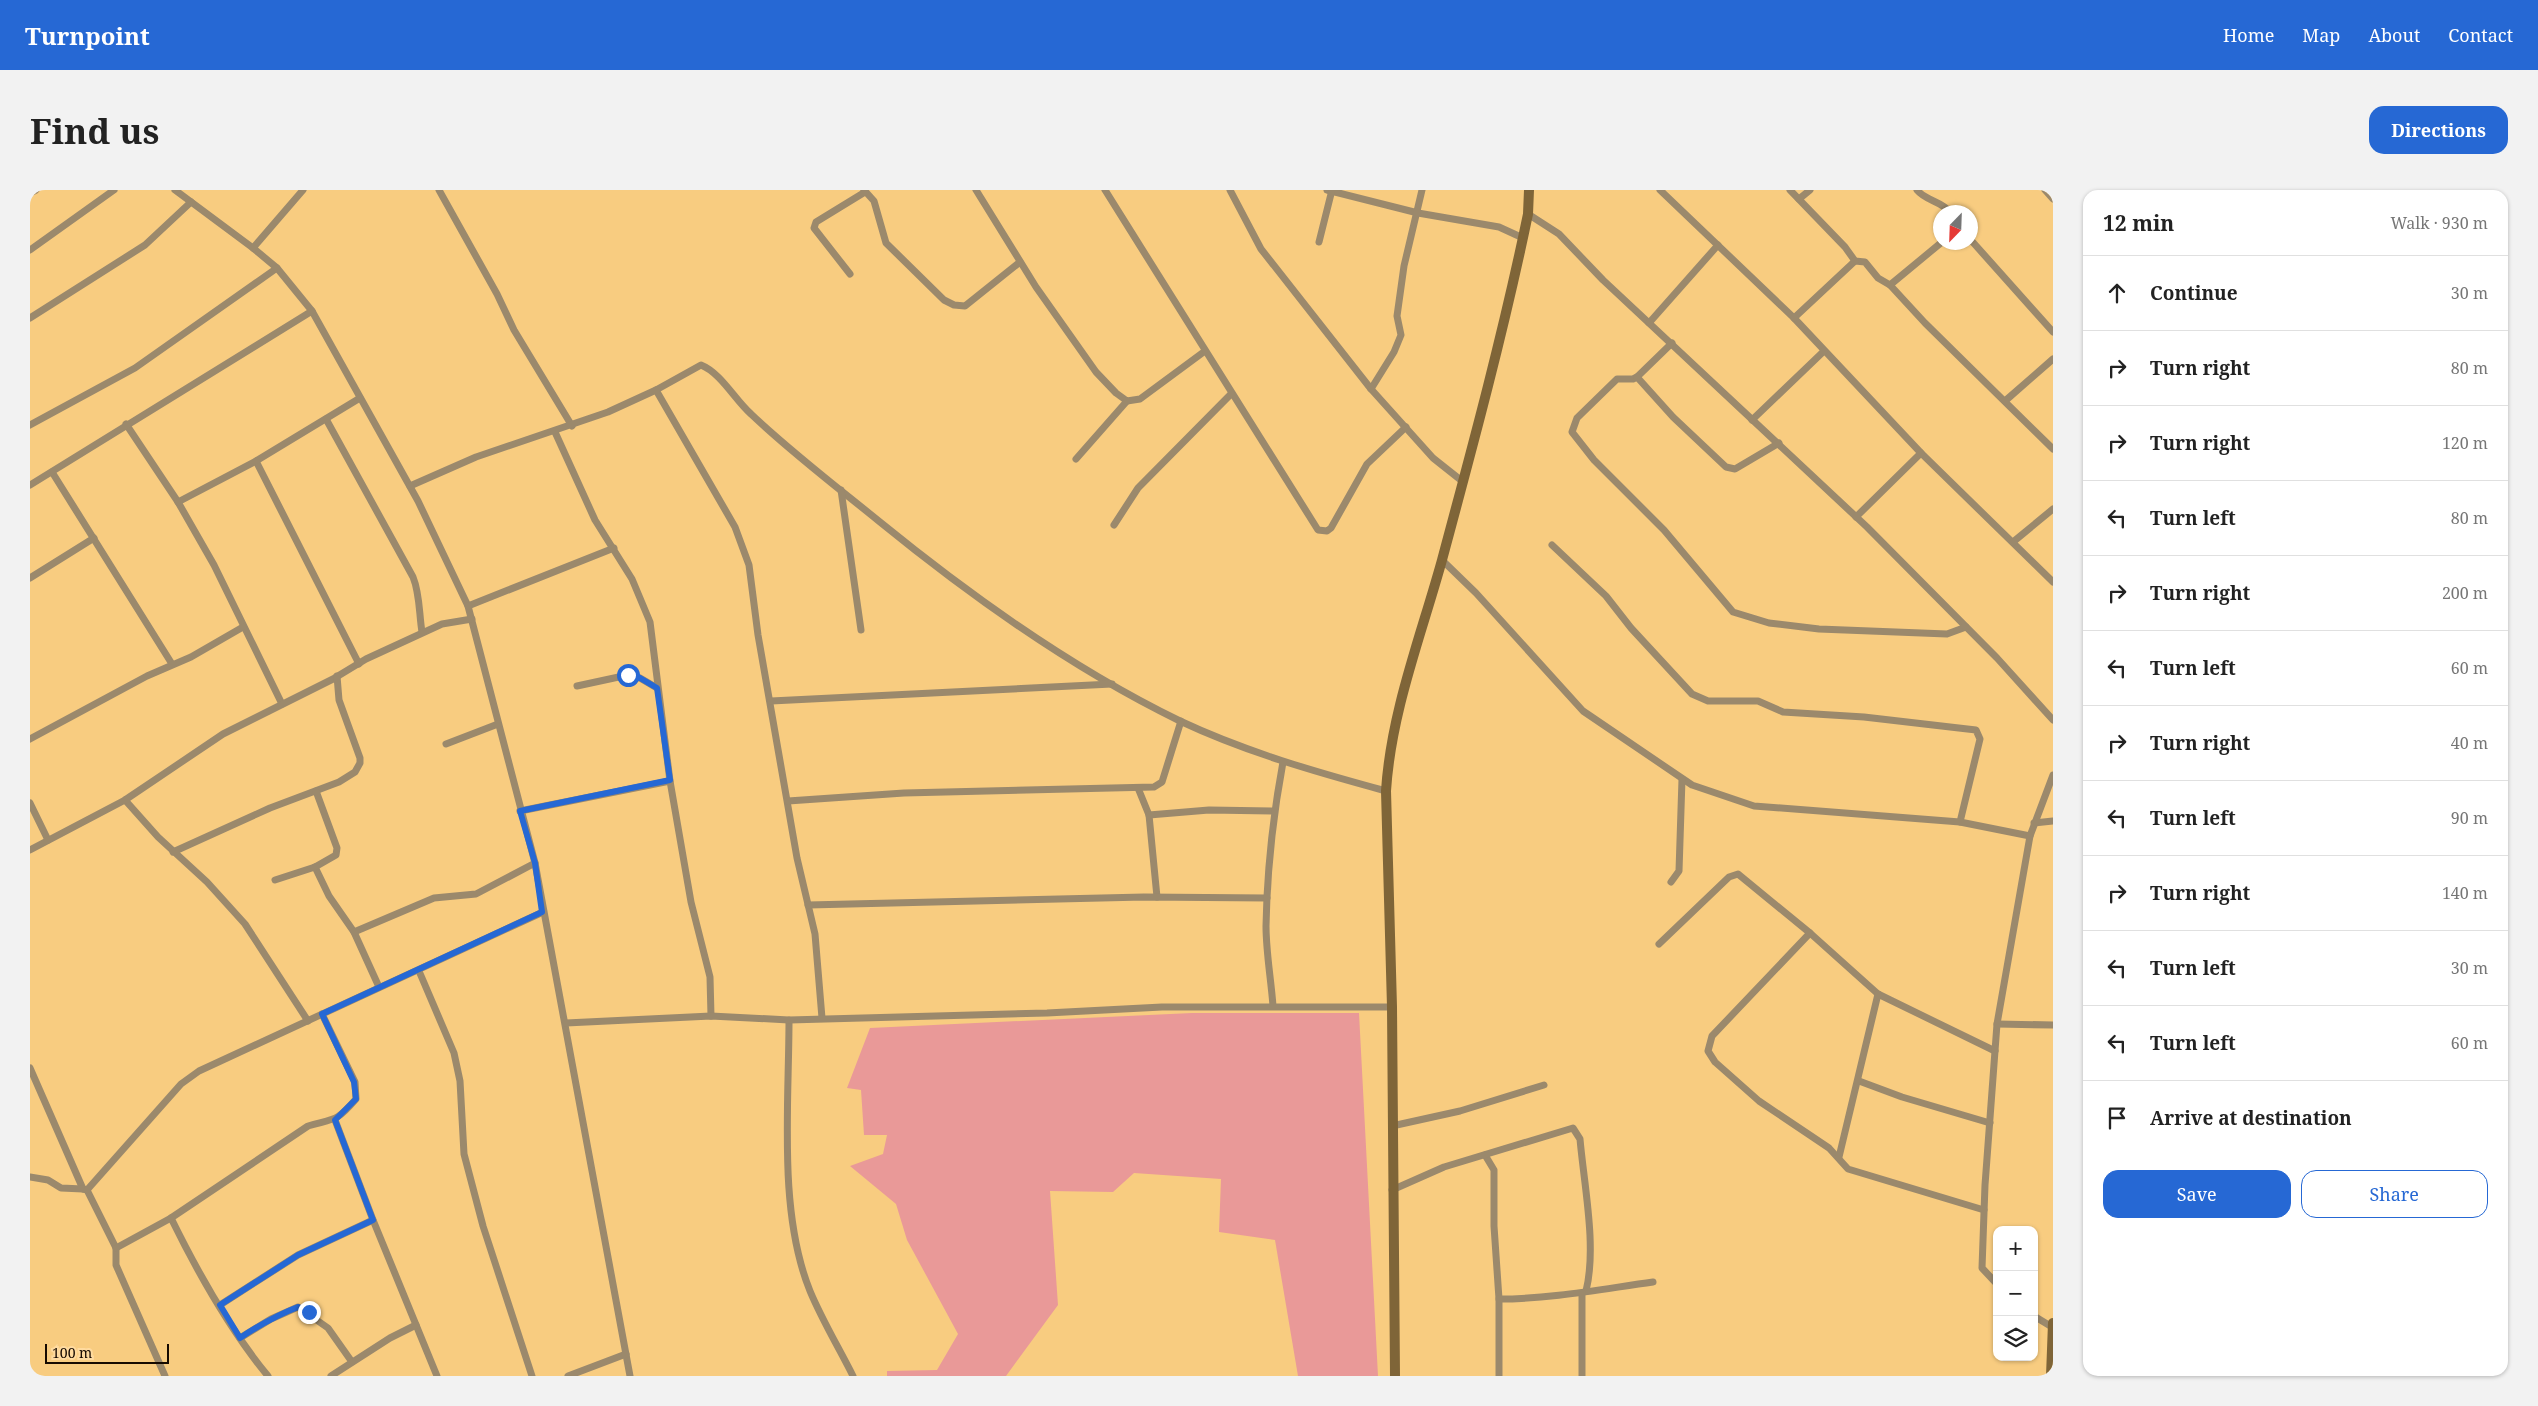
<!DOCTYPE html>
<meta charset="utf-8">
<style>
:root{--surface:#fff;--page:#f2f2f2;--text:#222;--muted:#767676;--line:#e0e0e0;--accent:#2668d4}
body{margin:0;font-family:"Noto Serif",serif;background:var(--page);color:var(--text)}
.controls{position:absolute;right:15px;bottom:15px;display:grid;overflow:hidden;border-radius:10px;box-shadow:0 1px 4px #0004}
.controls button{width:45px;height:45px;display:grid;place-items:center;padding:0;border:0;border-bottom:1px solid var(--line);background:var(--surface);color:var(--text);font:25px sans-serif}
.compass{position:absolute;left:1903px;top:15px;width:45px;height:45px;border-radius:50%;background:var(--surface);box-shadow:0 1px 4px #0004;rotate:203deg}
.scale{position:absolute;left:15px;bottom:12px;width:124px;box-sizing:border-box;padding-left:5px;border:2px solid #160a00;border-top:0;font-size:14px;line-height:18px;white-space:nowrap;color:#160a00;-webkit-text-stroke:4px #ffdb9f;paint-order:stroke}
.stop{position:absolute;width:15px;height:15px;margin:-11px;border:4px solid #2668d4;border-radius:50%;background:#fff}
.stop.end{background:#2668d4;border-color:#fff;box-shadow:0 1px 5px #0008}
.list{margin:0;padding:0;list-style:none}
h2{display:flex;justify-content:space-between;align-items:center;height:65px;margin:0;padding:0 20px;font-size:21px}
h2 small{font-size:16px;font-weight:400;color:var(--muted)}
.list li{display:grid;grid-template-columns:32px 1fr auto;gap:15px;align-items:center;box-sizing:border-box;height:75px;padding:0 20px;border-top:1px solid var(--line)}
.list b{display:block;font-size:19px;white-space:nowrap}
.list em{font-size:16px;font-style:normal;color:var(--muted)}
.actions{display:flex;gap:10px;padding:15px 20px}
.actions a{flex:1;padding:11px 0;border:1px solid var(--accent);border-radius:15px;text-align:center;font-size:18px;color:var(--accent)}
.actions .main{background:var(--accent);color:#fff}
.icon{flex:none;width:28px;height:28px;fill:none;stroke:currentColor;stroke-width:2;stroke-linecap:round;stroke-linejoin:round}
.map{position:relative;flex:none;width:2023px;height:1186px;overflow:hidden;border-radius:15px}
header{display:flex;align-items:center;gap:30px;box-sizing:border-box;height:70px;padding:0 25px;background:var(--accent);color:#fff}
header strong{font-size:24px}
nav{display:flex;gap:28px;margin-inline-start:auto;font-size:18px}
.intro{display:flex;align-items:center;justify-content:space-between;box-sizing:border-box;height:120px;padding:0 30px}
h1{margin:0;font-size:35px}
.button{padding:12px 22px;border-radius:15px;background:var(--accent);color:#fff;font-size:18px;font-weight:700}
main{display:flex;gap:30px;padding:0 30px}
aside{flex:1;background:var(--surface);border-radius:15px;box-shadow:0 1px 4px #0004}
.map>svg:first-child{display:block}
.green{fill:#e99998}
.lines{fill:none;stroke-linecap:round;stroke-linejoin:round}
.street{stroke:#9b896c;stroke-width:7}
.secondary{stroke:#7f6538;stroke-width:10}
.route{stroke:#2668d4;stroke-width:6}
</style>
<header>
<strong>Turnpoint</strong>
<nav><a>Home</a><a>Map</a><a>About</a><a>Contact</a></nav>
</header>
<div class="intro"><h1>Find us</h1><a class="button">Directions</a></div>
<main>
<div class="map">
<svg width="2023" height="1186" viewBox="0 0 2023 1186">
<rect width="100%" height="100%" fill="#f8cc80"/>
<polygon class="green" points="1162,823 1329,823 1348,1186 1268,1186 1245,1050 1189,1042 1191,989 1104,983 1083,1002 1020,1001 1028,1115 976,1186 857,1186 857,1181 907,1180 928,1144 877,1050 866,1014 820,976 853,964 857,945 834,945 831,900 817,898 840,838"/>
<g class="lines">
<g class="street">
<polyline points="145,0 223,58 247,78 282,121 388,311 438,416 505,673 600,1186"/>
<polyline points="409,0 467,104 484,140 542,236"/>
<polyline points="834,0 844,11 856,53 914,110 924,115 935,116 990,72"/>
<polyline points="946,0 1006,97 1066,182 1086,203 1097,211 1110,209 1175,161"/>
<polyline points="1075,0 1288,340 1297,341 1301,338 1337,274 1376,237"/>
<polyline points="1200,0 1231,59 1341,199 1403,268 1432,291"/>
<polyline points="1297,0 1388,23 1469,37 1493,48"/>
<polyline points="1630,0 1764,128 1891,263 2023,392"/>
<polyline points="1760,0 1815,57 1825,71 1835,72 1848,88 1860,95 1895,133 2023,259"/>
<path d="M1887,0c9,11 24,11 33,22"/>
<polyline points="2015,0 2023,9"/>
<polyline points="0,3 6,0"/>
<polyline points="1769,9 1780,0"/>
<polyline points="1498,24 1529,44 1573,90 1837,337 1967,468 2023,530"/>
<polyline points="1940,49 2023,142"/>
<polyline points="1289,52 1302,0"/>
<polyline points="223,58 273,0"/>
<polyline points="0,60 84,0"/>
<polyline points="820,84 784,38 786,32 835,2"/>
<polyline points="1860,95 1912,52"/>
<polyline points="0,128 115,55 161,12"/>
<polyline points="1764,128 1825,71"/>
<polyline points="1619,133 1688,55"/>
<polyline points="1642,153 1607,187 1603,189 1587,189 1547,228 1542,242 1564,270 1634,340 1703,422 1739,433 1789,439 1917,444 1936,437"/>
<polyline points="1607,187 1643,227 1696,277 1705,279 1749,253"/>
<polyline points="1341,199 1364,162 1371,145 1367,126 1374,76 1392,0"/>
<polyline points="626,200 705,337 719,375 728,445 767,668 785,744 792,828"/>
<polyline points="1975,211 2023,169"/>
<path d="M296,229l87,158c7,17 6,37 9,55"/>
<polyline points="1722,230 1794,161"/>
<polyline points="96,234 148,312 184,375 252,514"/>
<polyline points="0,235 105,178 247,78"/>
<polyline points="525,242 565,330 602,389 620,432 640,591 661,712 680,787 681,826"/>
<polyline points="1046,269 1097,211"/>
<polyline points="226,271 329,474"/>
<polyline points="22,282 142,474"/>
<polyline points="0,295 282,121"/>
<path d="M380,296l66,-29 132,-45 48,-22 45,-25c20,8 34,35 50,49 40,38 86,73 129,108 92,75 193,147 300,199 66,31 136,51 206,70"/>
<polyline points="811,300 831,440"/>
<polyline points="148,312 226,271 330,208"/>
<polyline points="1826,327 1891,263"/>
<polyline points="1084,335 1108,298 1201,204"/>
<polyline points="1983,352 2023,319"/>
<polyline points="1522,355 1576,406 1601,438 1662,504 1678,511 1728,511 1753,522 1834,527 1946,540 1950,549 1930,632"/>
<polyline points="1412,370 1446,403 1553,521 1662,595 1724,616 1930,632 2000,646"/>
<polyline points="0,388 64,348"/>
<polyline points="438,416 584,358"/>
<polyline points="547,496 598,485 610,488 627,498"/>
<polyline points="741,511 1082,494"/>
<polyline points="0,549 117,486 161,467 213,437"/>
<polyline points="416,554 468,534"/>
<polyline points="1108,598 1119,625 1127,707"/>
<polyline points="95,610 128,647 177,692 215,734 278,831"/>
<polyline points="758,611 874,603 1124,597 1132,592 1151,531"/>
<polyline points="0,613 18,650"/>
<polyline points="490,621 640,591"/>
<polyline points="1119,625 1179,620 1244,621"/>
<polyline points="2004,633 2023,631"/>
<polyline points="0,660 95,610 193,544 303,489 336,469 412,434 442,429"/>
<polyline points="143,662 240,618 309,592 325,582 330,573 330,568 309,510 307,486"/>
<polyline points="285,677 299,706 324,742 349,797"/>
<polyline points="245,690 285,677 306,665 307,658 286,601"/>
<polyline points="1641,692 1649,681 1652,589"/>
<polyline points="778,715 1114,707 1237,708"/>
<polyline points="324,742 404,708 446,704 505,673"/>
<polyline points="1780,743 1682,846 1678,861 1685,872 1729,911 1799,958 1818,979 1954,1020"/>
<polyline points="1629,754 1699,687 1708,684 1780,743 1848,804 1965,861"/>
<polyline points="389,781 424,863 430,891 434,964 453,1036 502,1186"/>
<path d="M1243,816c-2,-27 -7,-54 -7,-80 1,-55 7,-110 17,-164"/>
<path d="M759,830c0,86 -11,192 21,271 12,29 29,57 43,85"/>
<polyline points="536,833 681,826 759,830 1017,823 1132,817 1362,817"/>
<polyline points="1967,834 2023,835"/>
<polyline points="0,878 53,999 57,1000 86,1058 86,1075 135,1186"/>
<polyline points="1829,891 1872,907 1960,933"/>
<polyline points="305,930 343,1030 407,1186"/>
<polyline points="1362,936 1430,921 1514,895"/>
<polyline points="1455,965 1464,980 1464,1036 1469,1109 1469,1186"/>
<polyline points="1809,967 1848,804"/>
<polyline points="0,987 18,990 31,998 53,999"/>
<polyline points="57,1000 151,894 169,881 513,722"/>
<path d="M1362,1000l52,-23 129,-39 7,11c4,46 17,108 6,152"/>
<path d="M141,1028c27,55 58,111 97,158"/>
<path d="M86,1058l55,-30 137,-92c28,-8 28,-4 48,-27l-1,-17 -33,-68"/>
<polyline points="1967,1094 1952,1078 1955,995 1967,834 2000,646 2023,585"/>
<path d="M1469,1109c52,0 103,-10 154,-17"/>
<polyline points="190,1115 268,1065 343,1030"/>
<polyline points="2004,1126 2022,1137"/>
<polyline points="210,1148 241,1129 268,1117 298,1138 322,1172"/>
<polyline points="301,1186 360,1148 386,1135"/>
<polyline points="538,1186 596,1164"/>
<polyline points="1552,1186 1552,1103"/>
</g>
<g class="secondary">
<path d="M1365,1186l-3,-369 -6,-216c5,-79 35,-155 56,-231 31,-115 62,-230 86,-346l1,-24"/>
<polyline points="2021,1186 2023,1133"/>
</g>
</g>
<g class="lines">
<path class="route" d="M279,1122l-11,-5c-21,8 -40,19 -58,31l-20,-33 78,-50 75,-35 -38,-100 21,-21 -2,-17 -32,-68 220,-102 -7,-49 -15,-52 150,-31 -13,-92 -17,-10 -12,-3"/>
</g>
</svg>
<div class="controls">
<button>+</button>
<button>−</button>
<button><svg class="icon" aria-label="layers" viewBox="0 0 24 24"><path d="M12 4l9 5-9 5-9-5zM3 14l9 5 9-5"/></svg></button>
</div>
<svg class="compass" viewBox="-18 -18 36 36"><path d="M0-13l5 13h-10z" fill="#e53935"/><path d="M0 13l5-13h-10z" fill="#767676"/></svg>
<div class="scale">100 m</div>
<div class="stop" style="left:598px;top:485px"></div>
<div class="stop end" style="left:279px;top:1122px"></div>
</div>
<aside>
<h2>12 min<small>Walk · 930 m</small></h2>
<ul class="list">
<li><svg class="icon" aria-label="ahead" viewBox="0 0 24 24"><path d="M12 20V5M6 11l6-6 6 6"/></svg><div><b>Continue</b></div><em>30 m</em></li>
<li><svg class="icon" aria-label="right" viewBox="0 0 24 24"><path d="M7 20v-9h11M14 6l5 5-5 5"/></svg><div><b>Turn right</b></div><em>80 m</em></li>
<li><svg class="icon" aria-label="right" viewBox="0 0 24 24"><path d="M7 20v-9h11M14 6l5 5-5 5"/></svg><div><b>Turn right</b></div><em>120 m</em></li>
<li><svg class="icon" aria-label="left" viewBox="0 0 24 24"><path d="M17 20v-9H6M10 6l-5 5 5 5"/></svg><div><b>Turn left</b></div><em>80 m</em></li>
<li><svg class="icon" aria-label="right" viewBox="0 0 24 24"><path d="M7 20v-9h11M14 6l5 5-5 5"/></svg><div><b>Turn right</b></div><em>200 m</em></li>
<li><svg class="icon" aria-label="left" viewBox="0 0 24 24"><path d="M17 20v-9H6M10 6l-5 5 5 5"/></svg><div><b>Turn left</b></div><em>60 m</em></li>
<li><svg class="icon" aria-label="right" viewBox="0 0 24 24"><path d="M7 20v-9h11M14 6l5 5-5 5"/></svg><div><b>Turn right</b></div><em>40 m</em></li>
<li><svg class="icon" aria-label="left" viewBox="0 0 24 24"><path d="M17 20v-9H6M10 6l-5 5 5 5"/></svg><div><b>Turn left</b></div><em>90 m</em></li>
<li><svg class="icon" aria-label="right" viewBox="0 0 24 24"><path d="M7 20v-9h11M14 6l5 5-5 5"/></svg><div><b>Turn right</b></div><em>140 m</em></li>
<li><svg class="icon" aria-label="left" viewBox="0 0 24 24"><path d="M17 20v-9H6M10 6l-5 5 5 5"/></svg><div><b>Turn left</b></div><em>30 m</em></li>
<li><svg class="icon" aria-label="left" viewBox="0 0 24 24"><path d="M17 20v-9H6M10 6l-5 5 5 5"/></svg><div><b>Turn left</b></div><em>60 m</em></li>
<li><svg class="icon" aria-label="arrive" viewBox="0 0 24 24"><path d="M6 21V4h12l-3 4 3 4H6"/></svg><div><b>Arrive at destination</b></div></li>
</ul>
<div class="actions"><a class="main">Save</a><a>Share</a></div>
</aside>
</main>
